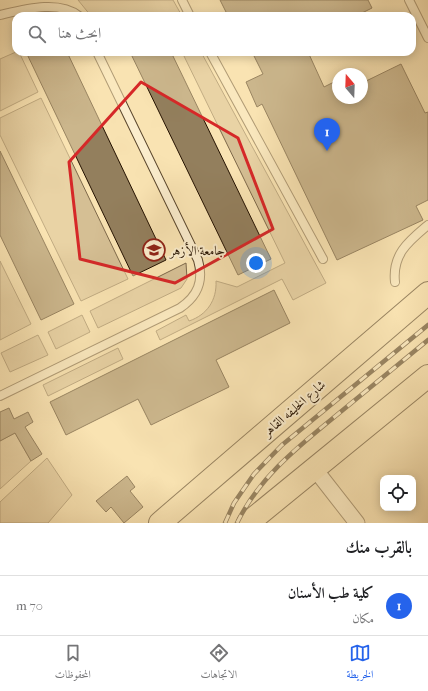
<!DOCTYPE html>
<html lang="ar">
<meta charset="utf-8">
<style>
:root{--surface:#fff;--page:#f2f2f2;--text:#202124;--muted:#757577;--line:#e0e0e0;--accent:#2563eb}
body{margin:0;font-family:"IM FELL French Canon",Amiri,serif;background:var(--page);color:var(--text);direction:rtl}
.controls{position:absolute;right:12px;bottom:12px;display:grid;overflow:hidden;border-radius:8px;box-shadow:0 2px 10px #0003}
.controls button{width:36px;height:36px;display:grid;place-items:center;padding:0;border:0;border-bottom:1px solid var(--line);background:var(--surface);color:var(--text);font:20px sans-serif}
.compass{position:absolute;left:332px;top:68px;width:36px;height:36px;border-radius:50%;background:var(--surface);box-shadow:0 2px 10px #0003;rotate:341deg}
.you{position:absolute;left:256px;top:263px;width:14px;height:14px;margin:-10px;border:3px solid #fff;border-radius:50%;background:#1a73e8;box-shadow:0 0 0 6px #1a73e833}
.badge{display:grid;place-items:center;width:26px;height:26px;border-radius:50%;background:var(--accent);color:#fff;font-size:13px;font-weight:700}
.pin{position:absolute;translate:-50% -33px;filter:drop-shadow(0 1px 2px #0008)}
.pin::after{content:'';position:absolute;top:21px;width:14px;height:12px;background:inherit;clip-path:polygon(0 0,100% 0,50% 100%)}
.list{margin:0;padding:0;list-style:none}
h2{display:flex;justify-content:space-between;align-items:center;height:52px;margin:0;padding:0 16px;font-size:17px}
h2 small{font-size:13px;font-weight:400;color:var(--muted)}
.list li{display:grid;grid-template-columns:26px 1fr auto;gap:12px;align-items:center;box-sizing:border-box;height:60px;padding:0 16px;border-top:1px solid var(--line)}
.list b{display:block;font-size:15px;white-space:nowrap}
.list p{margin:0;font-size:13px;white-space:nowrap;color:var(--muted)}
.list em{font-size:13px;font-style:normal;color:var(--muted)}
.icon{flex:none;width:22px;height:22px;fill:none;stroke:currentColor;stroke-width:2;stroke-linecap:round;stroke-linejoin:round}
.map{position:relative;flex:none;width:428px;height:523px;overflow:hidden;direction:ltr}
.search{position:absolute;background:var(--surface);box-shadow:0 2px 10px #0003;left:12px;right:12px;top:12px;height:44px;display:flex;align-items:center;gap:10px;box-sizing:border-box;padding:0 14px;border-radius:12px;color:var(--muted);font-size:15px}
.sheet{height:112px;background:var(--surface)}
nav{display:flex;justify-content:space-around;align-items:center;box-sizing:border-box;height:56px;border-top:1px solid var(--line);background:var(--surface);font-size:11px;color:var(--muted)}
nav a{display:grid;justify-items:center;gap:2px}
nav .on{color:var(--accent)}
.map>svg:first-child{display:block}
.green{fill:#d5bf94;stroke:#7d684a}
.building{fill:#937f5d;stroke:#251201}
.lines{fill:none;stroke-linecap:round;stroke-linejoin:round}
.lane-casing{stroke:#5a462d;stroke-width:10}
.street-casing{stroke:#5a462d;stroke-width:17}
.primary-casing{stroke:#251201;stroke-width:24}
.lane{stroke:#fbedcd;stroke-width:8}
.street{stroke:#fbedcd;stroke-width:15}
.primary{stroke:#f9e3b2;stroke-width:22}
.rail-casing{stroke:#251201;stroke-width:4.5}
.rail{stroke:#fbedcd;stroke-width:3;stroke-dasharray:9;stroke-linecap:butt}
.marked{fill:none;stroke:#d62828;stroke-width:3;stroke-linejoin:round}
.labels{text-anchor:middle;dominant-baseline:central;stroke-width:4;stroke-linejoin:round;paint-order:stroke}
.poi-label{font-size:13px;fill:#251201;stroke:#fbedcd;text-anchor:start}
.street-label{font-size:13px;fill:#251201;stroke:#fbedcd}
</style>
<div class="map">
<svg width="428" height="523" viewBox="0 0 428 523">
<rect width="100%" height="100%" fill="#f9e3b2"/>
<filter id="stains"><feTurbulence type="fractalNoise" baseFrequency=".005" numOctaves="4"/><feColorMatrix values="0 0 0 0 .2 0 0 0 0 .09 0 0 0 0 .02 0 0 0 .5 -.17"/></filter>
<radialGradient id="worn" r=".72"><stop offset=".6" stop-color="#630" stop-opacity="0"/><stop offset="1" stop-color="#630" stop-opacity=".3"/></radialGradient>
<g class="green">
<polygon points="78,0 173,0 182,16 91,16"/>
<polygon points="16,52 19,52 38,92 0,111 0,59"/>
<path d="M182,52h19l125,231 -33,17 -11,-21 -122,61 -4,-9 30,-16 3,6c18,-6 28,-21 27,-40l21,6 48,-24z"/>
<polygon points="41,98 128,279 81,301 0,135 0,118"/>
<polygon points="0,261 31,324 0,340"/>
<polygon points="186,263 187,279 181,288 98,328 90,311"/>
<polygon points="82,315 90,332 56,349 48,332"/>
<polygon points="38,335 48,355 10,372 1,353"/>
<polygon points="118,348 123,359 48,396 43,385"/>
<polygon points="15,433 31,461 0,489 0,441"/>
<polygon points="47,458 72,495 48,523 0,523 0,502"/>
</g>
<g class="building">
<polygon points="220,0 368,0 372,8 356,16 228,16"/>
<polygon points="26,52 67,52 166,260 133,276"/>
<polygon points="130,52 171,52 271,259 238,275"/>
<polygon points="252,52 308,52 324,87 338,80 338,98 362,98 362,83 401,64 425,113 428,112 428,200 416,206 423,220 337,260 262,104 257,107 246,82 263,74"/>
<polygon points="0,151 74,304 41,320 0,235"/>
<polygon points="274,290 290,323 216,360 229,387 151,425 138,399 66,435 50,402"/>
<polygon points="9,408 14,419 28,412 33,422 25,427 42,454 31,461 15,433 0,441 0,412"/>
<polygon points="127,476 135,487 130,491 143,507 124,523 111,507 106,512 96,501"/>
</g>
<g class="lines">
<g class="lane-casing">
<g id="lane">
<polyline points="182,0 190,16"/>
<polyline points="409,0 428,38"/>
<path d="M0,15c26,-6 59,-15 79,1"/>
<polyline points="210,52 323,259"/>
<path d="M395,282c-3,-28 14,-41 33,-57"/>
<path d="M0,396l180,-88c18,-12 24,-27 18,-48l-101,-208"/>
</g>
</g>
<g class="street-casing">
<polyline id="street" points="314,468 357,523"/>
</g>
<g class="primary-casing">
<g id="primary">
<polyline points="160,523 428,293"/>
<polyline points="248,523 428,376"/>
</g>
</g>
<use href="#lane" class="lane"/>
<use href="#street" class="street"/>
<use href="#primary" class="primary"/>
<g class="rail-casing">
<g id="rail">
<polyline points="225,523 234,503 254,474 282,445 428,325"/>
<path d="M237,523c23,-47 62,-77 101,-109 30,-25 60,-49 90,-74"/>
</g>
</g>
<use href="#rail" class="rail"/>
</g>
<path d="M0 0H428V523H0ZM141,82l97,56 35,91 -98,54 -95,-24 -11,-97z" fill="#f9e3b2" fill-opacity=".55" fill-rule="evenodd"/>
<path class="marked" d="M141,82l97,56 35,91 -98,54 -95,-24 -11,-97z"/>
<defs>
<g id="university-ring" transform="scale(1.15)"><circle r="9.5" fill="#fbedcd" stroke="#8f2418" stroke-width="1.5"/><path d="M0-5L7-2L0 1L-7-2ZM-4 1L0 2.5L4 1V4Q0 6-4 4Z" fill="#8f2418"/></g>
</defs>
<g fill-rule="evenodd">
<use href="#university-ring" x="154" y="250"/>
</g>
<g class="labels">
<g class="poi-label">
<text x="170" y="250">جامعة الأزهر</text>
</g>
<g class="street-label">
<text transform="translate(294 408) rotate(-41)">شارع الخليفه القاهر</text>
</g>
</g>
<rect width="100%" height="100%" filter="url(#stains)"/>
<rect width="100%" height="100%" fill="url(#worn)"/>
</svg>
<div class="controls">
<button><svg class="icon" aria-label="locate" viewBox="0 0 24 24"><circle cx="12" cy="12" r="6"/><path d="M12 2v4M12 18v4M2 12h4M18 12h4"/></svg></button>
</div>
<svg class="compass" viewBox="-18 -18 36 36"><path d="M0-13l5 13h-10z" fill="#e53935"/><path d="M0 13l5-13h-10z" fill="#757577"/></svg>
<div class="you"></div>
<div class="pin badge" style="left:327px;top:151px">1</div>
<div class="search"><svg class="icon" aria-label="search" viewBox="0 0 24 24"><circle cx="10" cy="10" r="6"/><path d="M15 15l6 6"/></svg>ابحث هنا</div>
</div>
<section class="sheet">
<h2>بالقرب منك<small></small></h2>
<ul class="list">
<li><span class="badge">1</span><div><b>كلية طب الأسنان</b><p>مكان</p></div><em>70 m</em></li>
</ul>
</section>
<nav>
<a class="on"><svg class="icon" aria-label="map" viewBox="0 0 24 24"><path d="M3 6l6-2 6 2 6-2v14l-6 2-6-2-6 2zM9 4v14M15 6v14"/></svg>الخريطة</a>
<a><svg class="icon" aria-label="directions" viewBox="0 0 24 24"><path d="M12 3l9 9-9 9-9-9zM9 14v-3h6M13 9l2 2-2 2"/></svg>الاتجاهات</a>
<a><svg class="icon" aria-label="saved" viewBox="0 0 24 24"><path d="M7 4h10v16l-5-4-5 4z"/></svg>المحفوظات</a>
</nav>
